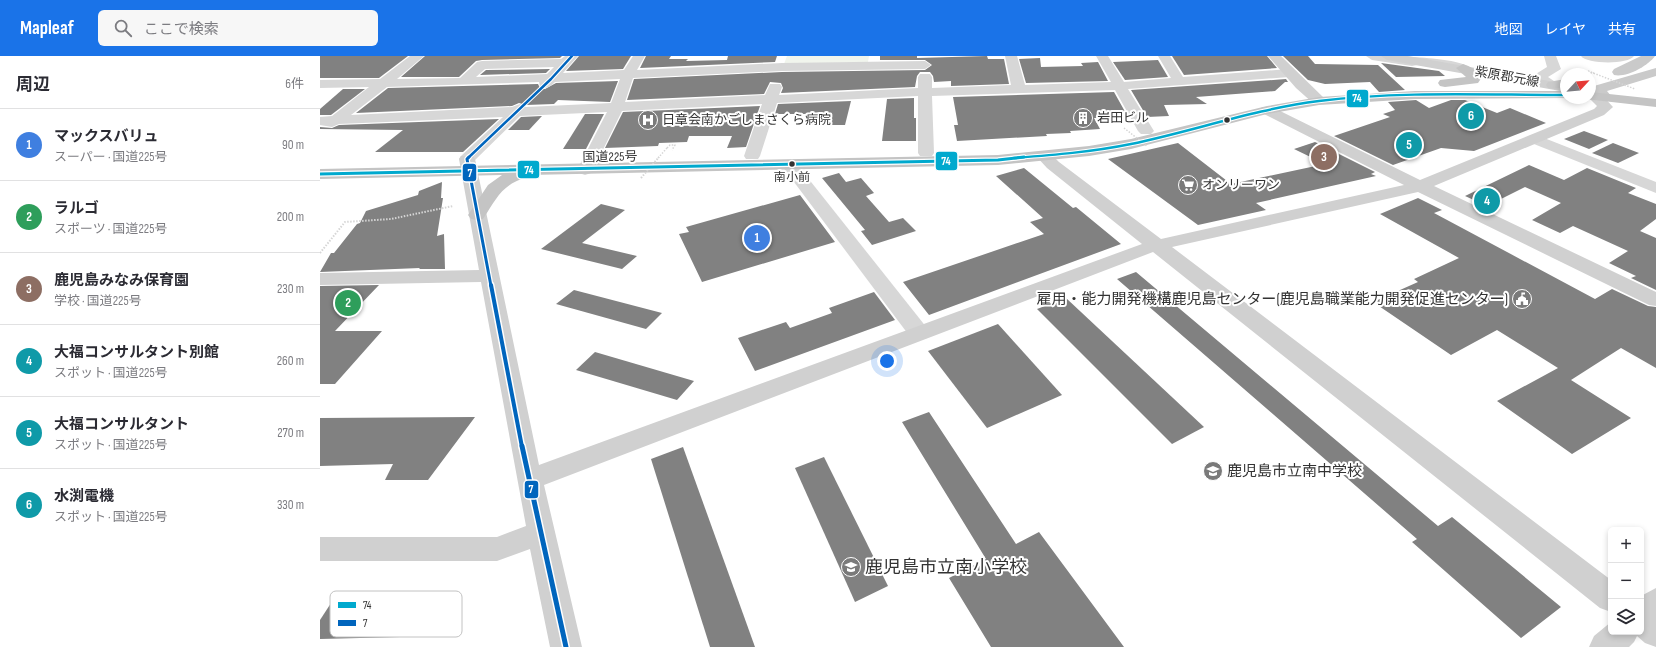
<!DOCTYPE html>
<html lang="ja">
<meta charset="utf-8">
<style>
:root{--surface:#fff;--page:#f7f7f7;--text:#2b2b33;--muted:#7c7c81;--line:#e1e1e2;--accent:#1a73e8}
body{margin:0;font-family:"Sofia Sans Condensed","Noto Sans JP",sans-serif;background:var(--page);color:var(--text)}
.controls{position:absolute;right:12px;bottom:12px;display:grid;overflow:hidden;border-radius:6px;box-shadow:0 2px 6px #0003}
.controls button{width:36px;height:36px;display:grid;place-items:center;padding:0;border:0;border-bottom:1px solid var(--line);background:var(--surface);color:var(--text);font:20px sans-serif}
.compass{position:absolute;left:1240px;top:12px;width:36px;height:36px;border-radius:50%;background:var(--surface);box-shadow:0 2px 6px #0003;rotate:64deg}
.you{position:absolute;left:567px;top:305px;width:14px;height:14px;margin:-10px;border:3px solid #fff;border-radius:50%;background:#1a73e8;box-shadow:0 0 0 6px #1a73e833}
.badge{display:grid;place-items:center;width:26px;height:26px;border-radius:50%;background:var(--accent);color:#fff;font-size:13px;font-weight:700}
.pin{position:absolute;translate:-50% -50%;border:2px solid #fff;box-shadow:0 1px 4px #0006}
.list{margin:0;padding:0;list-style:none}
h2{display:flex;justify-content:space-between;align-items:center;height:52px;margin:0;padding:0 16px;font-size:17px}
h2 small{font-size:13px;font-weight:400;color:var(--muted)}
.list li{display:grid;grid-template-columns:26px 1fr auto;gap:12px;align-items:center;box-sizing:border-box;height:72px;padding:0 16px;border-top:1px solid var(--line)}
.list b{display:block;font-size:15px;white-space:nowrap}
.list p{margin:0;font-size:13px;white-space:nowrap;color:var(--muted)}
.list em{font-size:13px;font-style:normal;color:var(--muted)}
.icon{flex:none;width:22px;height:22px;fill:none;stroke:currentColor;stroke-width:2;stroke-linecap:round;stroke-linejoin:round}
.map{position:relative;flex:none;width:1336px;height:591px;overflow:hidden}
header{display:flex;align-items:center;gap:24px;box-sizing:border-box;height:56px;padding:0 20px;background:var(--accent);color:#fff}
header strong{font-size:19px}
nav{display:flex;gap:22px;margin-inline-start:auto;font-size:14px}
.search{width:280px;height:36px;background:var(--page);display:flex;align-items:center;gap:10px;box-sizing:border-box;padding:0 14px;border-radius:6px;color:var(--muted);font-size:15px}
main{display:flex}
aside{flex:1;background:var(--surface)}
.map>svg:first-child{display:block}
.green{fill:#f1f5ed}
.building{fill:#818181}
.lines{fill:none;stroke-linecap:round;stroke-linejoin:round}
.path-far1{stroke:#d6d6d6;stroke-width:1.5;stroke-dasharray:1.5 1.5;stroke-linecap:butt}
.path{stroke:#d6d6d6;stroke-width:2;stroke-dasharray:1.5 1.5;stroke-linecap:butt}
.street{fill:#d7d7d7;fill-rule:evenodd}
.secondary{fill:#d0d0d0;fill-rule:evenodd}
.primary{fill:#cacaca;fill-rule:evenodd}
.highway{fill:#c4c4c4;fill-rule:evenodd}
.path-bridge-far1{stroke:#d6d6d6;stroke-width:1.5;stroke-dasharray:1.5 1.5;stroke-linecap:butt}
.path-bridge{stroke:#d6d6d6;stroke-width:2;stroke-dasharray:1.5 1.5;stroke-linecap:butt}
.bus-1-far1-casing{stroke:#fff;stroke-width:4.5}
.bus-1-casing{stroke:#fff;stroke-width:5.5}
.bus-2-far3-casing{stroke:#fff;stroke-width:4.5}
.bus-2-far2-casing{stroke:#fff;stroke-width:5.5}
.bus-2-far1-casing{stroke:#fff;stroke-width:7}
.bus-2-casing{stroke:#fff;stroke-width:8}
.bus-1-far1{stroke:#00a9ce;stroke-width:2.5}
.bus-1{stroke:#00a9ce;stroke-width:3}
.bus-2-far3{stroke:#0065bd;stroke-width:2.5}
.bus-2-far2{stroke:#0065bd;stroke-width:3}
.bus-2-far1{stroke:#0065bd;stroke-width:4}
.bus-2{stroke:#0065bd;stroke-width:5}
.bus-dot{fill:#333;stroke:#fff;stroke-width:1.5}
.labels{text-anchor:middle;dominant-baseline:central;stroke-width:4;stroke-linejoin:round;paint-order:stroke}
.far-bus-label{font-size:12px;fill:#333;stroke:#fff}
.far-street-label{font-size:13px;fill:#333;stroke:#fff}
.far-poi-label{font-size:13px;fill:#333;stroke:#fff;text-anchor:start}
.poi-label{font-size:15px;fill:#333;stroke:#fff;text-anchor:end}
.near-poi-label{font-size:18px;fill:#333;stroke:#fff;text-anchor:start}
.key{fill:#fff;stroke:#c2c2c2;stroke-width:1}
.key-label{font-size:11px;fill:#333}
.line-badge{stroke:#fff;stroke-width:1.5}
.badge-label{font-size:11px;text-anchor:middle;font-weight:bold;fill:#fff}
</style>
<header>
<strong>Mapleaf</strong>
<div class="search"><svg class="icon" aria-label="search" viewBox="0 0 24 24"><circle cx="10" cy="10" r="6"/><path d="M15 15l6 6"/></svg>ここで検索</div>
<nav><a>地図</a><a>レイヤ</a><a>共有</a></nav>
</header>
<main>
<aside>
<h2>周辺<small>6件</small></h2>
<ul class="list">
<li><span class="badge" style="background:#3f7fe0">1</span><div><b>マックスバリュ</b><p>スーパー · 国道225号</p></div><em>90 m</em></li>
<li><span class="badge" style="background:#2e9e5b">2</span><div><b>ラルゴ</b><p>スポーツ · 国道225号</p></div><em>200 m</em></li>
<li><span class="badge" style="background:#8d6e63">3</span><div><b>鹿児島みなみ保育園</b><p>学校 · 国道225号</p></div><em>230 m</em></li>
<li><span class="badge" style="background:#0f9aa8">4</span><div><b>大福コンサルタント別館</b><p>スポット · 国道225号</p></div><em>260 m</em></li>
<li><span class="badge" style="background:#0f9aa8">5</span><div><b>大福コンサルタント</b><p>スポット · 国道225号</p></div><em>270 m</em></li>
<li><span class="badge" style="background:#0f9aa8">6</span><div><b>水渕電機</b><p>スポット · 国道225号</p></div><em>330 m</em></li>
</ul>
</aside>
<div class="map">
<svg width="1336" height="591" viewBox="0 0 1336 591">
<rect width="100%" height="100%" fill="#fff"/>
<polygon class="green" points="467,0 549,0 548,6 464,8"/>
<g class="building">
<polygon points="0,0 88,0 59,22 0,22"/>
<polygon points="105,0 242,0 240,2 162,4 156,5 139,21 81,21"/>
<polygon points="259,0 311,0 303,13 246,15"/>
<polygon points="326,0 351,0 349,3 368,3 366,5 407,4 408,0 457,0 455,6 320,12"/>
<polygon points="560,0 597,0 597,2 667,0 668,3 684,3 689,28 631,30 631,25 614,26 613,20 610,16 600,16 597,20 595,31 461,37 463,32 461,27 450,26 444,38 307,44 314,23 462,16 605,14 612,9 605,4 560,4"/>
<polygon points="852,0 947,0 957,12 864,19"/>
<polygon points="963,0 988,0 995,8 1058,9 1085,34 1059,36 1050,26 1005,28 988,24"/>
<polygon points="720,2 721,11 763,10 761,7 778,6 788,25 706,27 699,3"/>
<polygon points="838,4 848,21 805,24 793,6"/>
<polygon points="1061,7 1119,15 1125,20 1076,21"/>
<polygon points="230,13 226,17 160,19 166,14"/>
<polygon points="966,23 968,26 965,26 955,35 876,41 887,48 844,49 849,60 827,61 811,34"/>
<polygon points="298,25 290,46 238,44 234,48 206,49 199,47 192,50 36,57 68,32 218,28 220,32 225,33 236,27"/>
<polygon points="23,33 45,33 11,59 0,59 0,53"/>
<polygon points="794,36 808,61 774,62 780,73 750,75 751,77 726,78 727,80 637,85 634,69 638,69 633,41"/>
<polygon points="594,42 594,62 596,62 596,85 562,85 567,43"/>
<polygon points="1096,44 1109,52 1131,44 1145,44 1177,57 1190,52 1226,67 1154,95 1121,92 1073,109 1014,80 1070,61 1063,58 1075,54 1068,46"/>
<polygon points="531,45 525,69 487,69 491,58 455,58 458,48"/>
<polygon points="440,50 426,91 407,92 412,80 369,80 367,86 339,87 338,90 285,92 303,56"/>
<polygon points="265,58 284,58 266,93 243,93"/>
<polygon points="222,60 209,74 188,74 201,61"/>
<polygon points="179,63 143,96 55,96 83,74 0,73 0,71 12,72 19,69"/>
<polygon points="1264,75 1288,84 1269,93 1244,83"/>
<polygon points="995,86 1055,116 1051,118 1056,120 936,147 946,154 878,169 788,103 858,87 911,128 1005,108 974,93"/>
<polygon points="1293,87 1319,97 1298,107 1272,97"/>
<polygon points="1209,109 1244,124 1267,112 1316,132 1308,137 1336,148 1336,163 1320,175 1336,182 1336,234 1311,222 1316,220 1289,207 1308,195 1253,170 1240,177 1212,164 1241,147 1205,131 1167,150 1145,140"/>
<polygon points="704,112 753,152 756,151 801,188 609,259 583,226 724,178 710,166 723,162 676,120"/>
<polygon points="519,117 526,126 541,122 554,137 546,140 569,166 583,162 596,175 552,189 541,175 545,174 502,122"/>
<polygon points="122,126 121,142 123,142 117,180 124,178 125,213 99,213 100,212 0,216 11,197 14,197 37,168 40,167 46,155 98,139 99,135"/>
<polygon points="480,139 515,186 382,226 359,178 369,176 366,171"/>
<polygon points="1098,142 1122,154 1114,157 1275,243 1292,233 1328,250 1336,251 1336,312 1301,292 1251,324 1311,362 1252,398 1177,345 1238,312 1177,274 1131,299 1053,246 1098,226 1094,223 1139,202 1060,158"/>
<polygon points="281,148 305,154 262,187 317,200 302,213 221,193"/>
<polygon points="816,216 1118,470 1132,461 1241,551 1201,582 1092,486 1097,483 797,223"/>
<polygon points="59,229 15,275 62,275 15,328 0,328 0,230"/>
<polygon points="254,234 342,257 326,273 236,248"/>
<polygon points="554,236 575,264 435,315 418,282 466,266 470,272 512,257 509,252"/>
<polygon points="746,242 884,371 852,388 717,253"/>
<polygon points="678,268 742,339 667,372 608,295"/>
<polygon points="275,296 374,325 357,344 256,314"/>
<polygon points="609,356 696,488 719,476 804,591 671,591 629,522 666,503 582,366"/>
<polygon points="155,361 108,424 65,424 73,408 0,410 0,362"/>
<polygon points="363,391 435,591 390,591 331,403"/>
<polygon points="504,401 568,530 535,546 475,412"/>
<polygon points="141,540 120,580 0,583 0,564 13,544"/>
</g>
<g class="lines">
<g class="path-far1">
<polyline points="1252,17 1267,15"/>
<polyline points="1264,18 1274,17"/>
<polyline points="347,92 350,89 355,89 352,94"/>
</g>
<polyline class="path" points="0,197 25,166 71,163 133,150"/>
<g class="street">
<path d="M90,0h14l-27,23 63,-1 17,-16 5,-1 79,-2 4,-3h13l-15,17 61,-3 9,-14h12l-8,14 145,-7 143,-2 6,4 -6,4 -143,2 -149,7 -8,24 140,-7 5,-11h10l2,3 -3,8 139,-7v-11l2,-3h10l2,3v11l79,-3 -6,-29h12l8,29 86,-3 -15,-26h12l16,26 47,-4 -13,-22h12l13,21 106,-8 5,1 2,3 -2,3 -5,1 -161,12 26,42 -3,3h-10l-3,-3 -23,-41 -183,6 2,57 -2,3h-12l-2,-3v-57l-141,7 -17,53 -2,3h-12l-2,-3 18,-52 -140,7 -29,59 -2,3 -6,2 -6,-2 -2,-3 30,-58 -87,4 -47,46h-12l-2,-3 2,-3 42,-39 -164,7 -7,3 -12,-2v-8l12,-1 37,-29 -49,1v-8l60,-1zM234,11l-7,7 -71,3 9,-8zM300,23l-9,24 -85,4 -6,-3 -8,3 -161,8 36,-28 152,-5 1,5c7,2 10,0 15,-5z"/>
<path d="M1046,0c19,0 92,0 104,12l-7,4 -20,-6 -25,-4 -1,3 -5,1 -40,-6z"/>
<polygon points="1224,0 1236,0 1241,13 1228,21 1240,29 1238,32 1228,32 1211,21 1227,11"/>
<path d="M1261,0h53c-6,9 -48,8 -53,0z"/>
<polygon points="1214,78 1336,126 1336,137 1209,86 1206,83 1209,80"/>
<polygon points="470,105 476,107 607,272 610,277 607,282 599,284 591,282 462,110 464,107"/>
</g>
<g class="secondary">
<polygon points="948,0 961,0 1004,42 1006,45 1004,48 994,48 976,32"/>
<polygon points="1061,0 1088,0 1246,28 1246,36 1067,4"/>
<polygon points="1275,36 1280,37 1293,51 1284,59 1114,130 1336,236 1336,250 1329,249 1098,136 852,191 1291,524 1291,556 1280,552 833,196 224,429 262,591 230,591 210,493 177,505 0,505 0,481 177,481 206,470 161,226 0,229 0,217 159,214 139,103 141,100 153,100 155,103 219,409 822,188 727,112 716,100 718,97 730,97 739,106 841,183 1084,129 942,57 940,54 942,51 952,51 1100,124 1274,53 1277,50 1269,42 1270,37"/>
<polygon points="1336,532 1336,591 1325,587 1317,580 1314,586 1309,591 1269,591 1274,580 1291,566 1291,576 1321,576 1321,540"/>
</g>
<g class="primary">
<path d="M1321,0h14c-7,10 -29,22 -41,19l-2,-3 2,-3z"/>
<polygon points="1336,12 1336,20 1287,35 1291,40 1289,43 1279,43 1272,33 1274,30"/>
<polygon points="1246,23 1246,31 1233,33 1228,32 1226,29 1228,26"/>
</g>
<g class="highway">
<path d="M1143,8c7,2 15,7 19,13l-4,6 -33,4 -5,-1 -2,-3 2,-3 26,-3 -10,-9z"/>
<path d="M1095,35h151v7h5l-156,1 -96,6 -52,9 -136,35 -42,7 -91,9 -469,10 -2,2c-26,8 -30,21 -44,42l-6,1 -6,-1 -3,-4 20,-30 14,-10 -182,4v-10l678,-14 91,-9 42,-7 136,-33 52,-9z"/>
<polygon points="1270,36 1336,43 1336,51 1265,43 1270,42"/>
</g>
<g class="path-bridge-far1">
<polyline points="1268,15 1315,33"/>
<polyline points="804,72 827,90"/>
<polyline points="338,102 347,92"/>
</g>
<polyline class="path-bridge" points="321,122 339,101"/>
<g class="bus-1-far1-casing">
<path id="bus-1-far1" d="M694,102c39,-3 78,-6 117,-14 63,-13 124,-35 188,-43 81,-10 165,-6 247,-6"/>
</g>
<g class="bus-1-casing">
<polyline id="bus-1" points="0,118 678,104 704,101"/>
</g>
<g class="bus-2-far3-casing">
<polyline id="bus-2-far3" points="148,102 231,23 252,0"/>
</g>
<g class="bus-2-far2-casing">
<polyline id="bus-2-far2" points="149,101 147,103 171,230"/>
</g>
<g class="bus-2-far1-casing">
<polyline id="bus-2-far1" points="171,229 202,391"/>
</g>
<g class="bus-2-casing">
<polyline id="bus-2" points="202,390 246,591"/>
</g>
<use href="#bus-1-far1" class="bus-1-far1"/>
<use href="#bus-1" class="bus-1"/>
<use href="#bus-2-far3" class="bus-2-far3"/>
<use href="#bus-2-far2" class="bus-2-far2"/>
<use href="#bus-2-far1" class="bus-2-far1"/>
<use href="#bus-2" class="bus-2"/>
</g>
<defs>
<g id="building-disc" transform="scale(1)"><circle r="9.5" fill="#7a7a7a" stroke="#fff"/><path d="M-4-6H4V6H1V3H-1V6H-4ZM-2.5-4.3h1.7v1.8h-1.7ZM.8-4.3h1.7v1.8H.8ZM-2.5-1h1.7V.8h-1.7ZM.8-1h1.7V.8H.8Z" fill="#fff"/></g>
<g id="hospital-disc" transform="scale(1)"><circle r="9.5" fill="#7a7a7a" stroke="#fff"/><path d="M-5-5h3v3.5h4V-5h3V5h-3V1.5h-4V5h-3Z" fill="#fff"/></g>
<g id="supermarket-disc" transform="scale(1)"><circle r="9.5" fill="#7a7a7a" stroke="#fff"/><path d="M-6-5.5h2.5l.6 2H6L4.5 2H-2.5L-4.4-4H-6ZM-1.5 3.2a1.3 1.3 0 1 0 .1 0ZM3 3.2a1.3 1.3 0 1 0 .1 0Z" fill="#fff"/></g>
<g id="civic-disc" transform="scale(1)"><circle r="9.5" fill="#7a7a7a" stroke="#fff"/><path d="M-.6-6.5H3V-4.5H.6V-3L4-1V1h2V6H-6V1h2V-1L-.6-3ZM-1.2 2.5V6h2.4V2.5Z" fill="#fff"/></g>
<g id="school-disc" transform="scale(1)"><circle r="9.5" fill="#7a7a7a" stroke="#fff"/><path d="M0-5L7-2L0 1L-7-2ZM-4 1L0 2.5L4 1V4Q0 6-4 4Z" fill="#fff"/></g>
</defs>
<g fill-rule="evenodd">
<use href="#building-disc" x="763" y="62"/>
<use href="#hospital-disc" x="328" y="64"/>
<use href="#supermarket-disc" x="868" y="129"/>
<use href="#civic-disc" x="1202" y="243"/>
<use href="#school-disc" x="893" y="415"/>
<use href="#school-disc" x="531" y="511"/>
</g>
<g class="bus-dot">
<circle cx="907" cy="64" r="3.5"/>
<circle cx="472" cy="108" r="3.5"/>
</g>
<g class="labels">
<g class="far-bus-label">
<text x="472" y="121">南小前</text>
</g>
<g class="far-street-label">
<text transform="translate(1187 21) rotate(10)">紫原郡元線</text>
<text transform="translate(290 101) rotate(-1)">国道225号</text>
</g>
<g class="far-poi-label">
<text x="777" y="62">岩田ビル</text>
<text x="342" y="64">日章会南かごしまさくら病院</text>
<text x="882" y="129">オンリーワン</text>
</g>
<g class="poi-label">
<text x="1188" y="243">雇用・能力開発機構鹿児島センター(鹿児島職業能力開発促進センター)</text>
<text x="907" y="415" text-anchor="start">鹿児島市立南中学校</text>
</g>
<g class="near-poi-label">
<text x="545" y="511">鹿児島市立南小学校</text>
</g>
</g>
<rect x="10" y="535" width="132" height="46" rx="6" class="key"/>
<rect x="18" y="546" width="18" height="6" fill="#00a9ce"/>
<rect x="18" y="564" width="18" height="6" fill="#0065bd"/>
<g class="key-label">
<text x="43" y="553">74</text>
<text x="43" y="571">7</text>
</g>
<g class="line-badge">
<rect x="1026" y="33" width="23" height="19" rx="4" fill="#00a9ce"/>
<rect x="615" y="95" width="23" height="20" rx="4" fill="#00a9ce"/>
<rect x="197" y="104" width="23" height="19" rx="4" fill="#00a9ce"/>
<rect x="142" y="107" width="15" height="19" rx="4" fill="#0065bd"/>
<rect x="204" y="424" width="15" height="19" rx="4" fill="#0065bd"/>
</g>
<g class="badge-label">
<text x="1037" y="46">74</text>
<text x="626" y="109">74</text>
<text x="209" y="118">74</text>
<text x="150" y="121">7</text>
<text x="211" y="437">7</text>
</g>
</svg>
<div class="controls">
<button>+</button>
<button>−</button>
<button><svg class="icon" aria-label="layers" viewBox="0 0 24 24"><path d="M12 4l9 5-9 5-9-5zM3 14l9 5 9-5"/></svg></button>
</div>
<svg class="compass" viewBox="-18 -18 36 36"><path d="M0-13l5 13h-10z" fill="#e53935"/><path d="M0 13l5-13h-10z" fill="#7c7c81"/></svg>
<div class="you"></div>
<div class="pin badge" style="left:437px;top:182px;background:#3f7fe0">1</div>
<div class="pin badge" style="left:28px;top:247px;background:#2e9e5b">2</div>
<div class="pin badge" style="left:1004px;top:101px;background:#8d6e63">3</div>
<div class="pin badge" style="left:1167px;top:145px;background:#0f9aa8">4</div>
<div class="pin badge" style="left:1089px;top:89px;background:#0f9aa8">5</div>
<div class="pin badge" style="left:1151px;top:60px;background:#0f9aa8">6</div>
</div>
</main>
